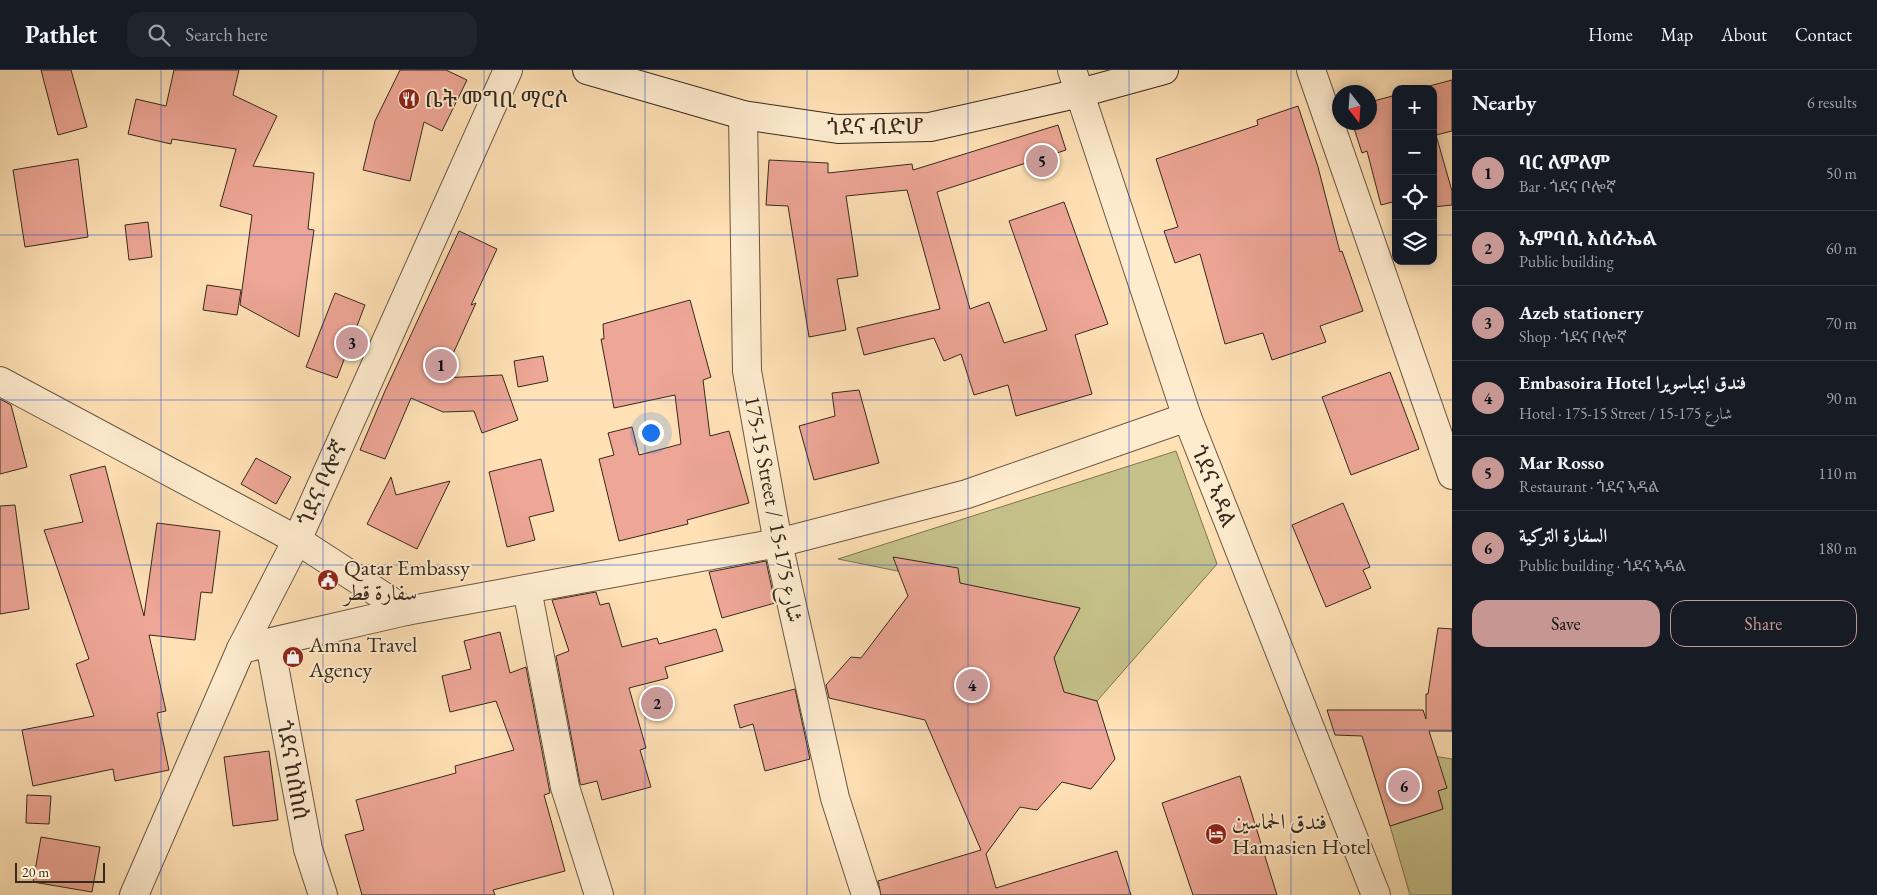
<!DOCTYPE html>
<meta charset="utf-8">
<style>
:root{--surface:#171b24;--page:#20242c;--text:#f1f3f6;--muted:#9ea1a6;--line:#363941;--accent:#c59692}
body{margin:0;font-family:"EB Garamond",Amiri,"Noto Serif Ethiopic",serif;background:var(--page);color:var(--text)}
.controls{position:absolute;right:15px;top:15px;display:grid;overflow:hidden;border-radius:10px;box-shadow:0 2px 12px #0003}
.controls button{width:45px;height:45px;display:grid;place-items:center;padding:0;border:0;border-bottom:1px solid var(--line);background:var(--surface);color:var(--text);font:25px sans-serif}
.compass{position:absolute;left:1332px;top:15px;width:45px;height:45px;border-radius:50%;background:var(--surface);box-shadow:0 2px 12px #0003;rotate:163deg}
.scale{position:absolute;left:15px;bottom:12px;width:90px;box-sizing:border-box;padding-left:5px;border:2px solid #36291e;border-top:0;font-size:14px;line-height:18px;white-space:nowrap;color:#36291e;-webkit-text-stroke:4px #ffeccf;paint-order:stroke}
.you{position:absolute;left:650px;top:362px;width:18px;height:18px;margin:-12px;border:4px solid #fff;border-radius:50%;background:#1a73e8;box-shadow:0 0 0 8px #1a73e833}
.badge{display:grid;place-items:center;width:32px;height:32px;border-radius:50%;background:var(--accent);color:#111;font-size:16px;font-weight:700}
.pin{position:absolute;translate:-50% -50%;border:2px solid #fff;box-shadow:0 1px 5px #0006}
.list{margin:0;padding:0;list-style:none}
h2{display:flex;justify-content:space-between;align-items:center;height:65px;margin:0;padding:0 20px;font-size:21px}
h2 small{font-size:16px;font-weight:400;color:var(--muted)}
.list li{display:grid;grid-template-columns:32px 1fr auto;gap:15px;align-items:center;box-sizing:border-box;height:75px;padding:0 20px;border-top:1px solid var(--line)}
.list b{display:block;font-size:19px;white-space:nowrap}
.list p{margin:0;font-size:16px;white-space:nowrap;color:var(--muted)}
.list em{font-size:16px;font-style:normal;color:var(--muted)}
.actions{display:flex;gap:10px;padding:15px 20px}
.actions a{flex:1;padding:11px 0;border:1px solid var(--accent);border-radius:15px;text-align:center;font-size:18px;color:var(--accent)}
.actions .main{background:var(--accent);color:#111}
.icon{flex:none;width:28px;height:28px;fill:none;stroke:currentColor;stroke-width:2;stroke-linecap:round;stroke-linejoin:round}
.map{position:relative;flex:none;width:1452px;height:825px;overflow:hidden}
header{display:flex;align-items:center;gap:30px;box-sizing:border-box;height:70px;padding:0 25px;background:var(--surface);border-bottom:1px solid var(--line)}
header strong{font-size:24px}
nav{display:flex;gap:28px;margin-inline-start:auto;font-size:18px}
.search{width:350px;height:45px;background:var(--page);display:flex;align-items:center;gap:12px;box-sizing:border-box;padding:0 18px;border-radius:15px;color:var(--muted);font-size:19px}
main{display:flex}
aside{flex:1;background:var(--surface)}
.map>svg:first-child{display:block}
.green{fill:#c6c18a;stroke:#7e7554}
.building{fill:#eea696;stroke:#36291e}
.lines{fill:none;stroke-linecap:round;stroke-linejoin:round}
.minor-casing{stroke:#685744;stroke-width:30}
.tertiary-casing{stroke:#685744;stroke-width:30}
.secondary-casing{stroke:#36291e;stroke-width:30}
.minor{stroke:#ffeccf;stroke-width:28}
.tertiary{stroke:#ffeccf;stroke-width:28}
.secondary{stroke:#ffeccf;stroke-width:28}
.grid{fill:none;stroke:#1d4ed8;stroke-width:1;stroke-opacity:0.55}
.labels{text-anchor:middle;dominant-baseline:central;stroke-width:4;stroke-linejoin:round;paint-order:stroke}
.poi-label{font-size:22px;fill:#36291e;stroke:#ffeccf;text-anchor:start}
.street-label{font-size:22px;fill:#36291e;stroke:#ffeccf}
</style>
<header>
<strong>Pathlet</strong>
<div class="search"><svg class="icon" aria-label="search" viewBox="0 0 24 24"><circle cx="10" cy="10" r="6"/><path d="M15 15l6 6"/></svg>Search here</div>
<nav><a>Home</a><a>Map</a><a>About</a><a>Contact</a></nav>
</header>
<main>
<div class="map">
<svg width="1452" height="825" viewBox="0 0 1452 825">
<rect width="100%" height="100%" fill="#ffe1b5"/>
<filter id="stains"><feTurbulence type="fractalNoise" baseFrequency=".004" numOctaves="4"/><feColorMatrix values="0 0 0 0 .2 0 0 0 0 .09 0 0 0 0 .02 0 0 0 .5 -.17"/></filter>
<radialGradient id="worn" r=".72"><stop offset=".6" stop-color="#630" stop-opacity="0"/><stop offset="1" stop-color="#630" stop-opacity=".3"/></radialGradient>
<g class="green">
<polygon points="1176,381 1217,494 1097,631 1063,622 1054,588 1080,538 838,489"/>
<polygon points="1427,685 1452,689 1452,825 1410,825 1390,756 1443,739 1438,721 1447,718"/>
</g>
<g class="building">
<polygon points="41,0 71,0 87,57 58,65"/>
<polygon points="174,0 239,0 233,25 277,46 253,96 314,103 308,159 314,160 299,267 240,235 252,145 220,136 236,79 172,69 171,74 128,64 136,29 166,36"/>
<polygon points="400,0 446,0 467,10 442,61 424,52 410,111 363,100 375,51"/>
<polygon points="1452,10 1452,61 1436,65 1452,121 1452,135 1433,137 1433,19 1418,19"/>
<polygon points="1396,25 1396,131 1381,135 1367,81 1362,83 1352,52 1370,52 1370,32"/>
<polygon points="1298,36 1318,97 1340,182 1342,181 1363,241 1320,256 1326,272 1272,290 1263,263 1225,274 1200,184 1175,193 1164,161 1178,157 1156,89 1258,55 1257,50"/>
<polygon points="1058,55 1066,80 937,122 970,239 989,232 1004,273 1047,260 1009,151 1064,132 1108,254 1075,265 1092,324 1016,346 1008,315 974,325 961,284 944,291 934,268 864,285 857,258 940,239 907,120 846,126 858,206 837,209 846,260 809,267 788,136 766,135 769,90 828,93 828,103 912,94 913,100"/>
<polygon points="78,89 88,167 25,177 13,100"/>
<polygon points="148,152 152,187 129,190 125,155"/>
<polygon points="459,161 497,179 471,235 476,233 442,308 502,305 518,350 482,363 474,341 443,342 411,328 385,389 360,380 385,321"/>
<polygon points="207,215 241,220 237,245 203,240"/>
<polygon points="335,223 365,235 337,308 306,297"/>
<polygon points="690,230 711,307 703,310 710,366 729,361 749,433 687,450 688,454 619,471 599,389 614,385 608,363 632,357 639,385 681,374 675,325 614,338 601,269 604,269 603,254"/>
<polygon points="543,286 548,311 518,317 514,291"/>
<polygon points="1390,302 1419,379 1351,405 1322,327"/>
<polygon points="859,320 879,393 814,410 799,356 835,346 832,323"/>
<polygon points="0,329 11,335 27,397 0,404"/>
<polygon points="256,388 291,407 276,434 241,414"/>
<polygon points="541,389 554,441 529,447 535,470 507,477 489,402"/>
<polygon points="105,396 144,546 157,453 220,461 212,523 201,522 195,570 149,565 166,641 157,643 169,700 115,711 113,699 33,716 22,660 94,646 76,594 89,589 44,460 83,452 70,405"/>
<polygon points="391,407 396,425 450,411 417,479 367,454"/>
<polygon points="1343,433 1370,497 1363,500 1371,518 1326,537 1292,455"/>
<polygon points="15,435 29,539 0,544 0,436"/>
<polygon points="893,487 958,498 960,513 1080,538 1054,588 1064,622 1097,631 1115,689 1091,719 1062,712 1037,740 1020,737 986,784 996,818 1117,781 1131,825 881,825 878,811 981,780 925,650 829,628 826,615 851,587 861,588 908,526"/>
<polygon points="766,491 775,533 722,548 709,502"/>
<polygon points="596,522 600,535 609,533 622,577 657,568 659,574 716,559 723,581 665,597 668,608 629,618 646,678 640,680 651,717 602,730 597,711 581,715 580,713 556,586 569,581 552,530"/>
<polygon points="1438,558 1452,559 1452,661 1429,661 1447,718 1438,721 1443,739 1390,756 1362,666 1335,665 1327,640 1423,640 1426,649 1426,624 1428,624"/>
<polygon points="500,562 510,603 526,597 550,723 544,725 565,801 493,820 495,825 362,825 345,765 364,760 356,730 456,703 455,696 514,680 496,631 450,642 442,606 471,599 464,571"/>
<polygon points="795,619 810,689 765,701 753,654 740,658 734,635"/>
<polygon points="269,681 278,750 233,756 224,687"/>
<polygon points="1240,706 1277,825 1193,825 1162,733"/>
<polygon points="27,725 51,726 49,754 26,753"/>
<polygon points="41,767 100,777 92,822 33,812"/>
</g>
<g class="lines">
<g class="minor-casing">
<g id="minor">
<polyline points="1311,0 1452,405"/>
<polyline points="743,45 747,301 778,473 835,728 866,825"/>
<polyline points="0,311 297,470 406,541"/>
<polyline points="527,519 565,717 599,825"/>
<polyline points="270,574 308,779 323,825"/>
<polyline points="241,579 406,541 778,473 967,424 1187,347"/>
<polyline points="134,825 241,579 297,470 508,0"/>
</g>
</g>
<g class="tertiary-casing">
<polyline id="tertiary" points="1072,0 1187,347 1376,825"/>
</g>
<g class="secondary-casing">
<polyline id="secondary" points="587,0 743,45 838,59 930,57 1080,23 1164,0"/>
</g>
<use href="#minor" class="minor"/>
<use href="#tertiary" class="tertiary"/>
<use href="#secondary" class="secondary"/>
</g>
<path class="grid" d="M161,0v825M323,0v825M484,0v825M645,0v825M807,0v825M968,0v825M1129,0v825M1291,0v825M0,165h1396M1433,165h19M0,330h1452M0,495h1452M0,660h1452"/>
<defs>
<g id="restaurant-disc" transform="scale(1.125)"><circle r="9.5" fill="#8f2418" stroke="#ffeccf"/><path d="M-5-6h1v4h1v-4h1v4h1v-4h1v5L-1.5 .5V6h-2V.5L-5-1ZM5-6V6H3V1.5H1.5Q1.5-4 5-6Z" fill="#fff"/></g>
<g id="civic-disc" transform="scale(1.125)"><circle r="9.5" fill="#8f2418" stroke="#ffeccf"/><path d="M-.6-6.5H3V-4.5H.6V-3L4-1V1h2V6H-6V1h2V-1L-.6-3ZM-1.2 2.5V6h2.4V2.5Z" fill="#fff"/></g>
<g id="shop-disc" transform="scale(1.125)"><circle r="9.5" fill="#8f2418" stroke="#ffeccf"/><path d="M-5-2.5h2.3a2.7 3.5 0 0 1 5.4 0H5L5.5 6h-11ZM-1.5-2.5h3a1.5 2.3 0 0 0-3 0Z" fill="#fff"/></g>
<g id="hotel-disc" transform="scale(1.125)"><circle r="9.5" fill="#8f2418" stroke="#ffeccf"/><path d="M-6-4.5h1.5V1H6V5H4.5V3h-9V5H-6ZM-4 0a1.8 1.8 0 1 1 3.6 0ZM.5 0V-2.5h3Q6-2.5 6 0Z" fill="#fff"/></g>
</defs>
<g fill-rule="evenodd">
<use href="#restaurant-disc" x="409" y="29"/>
<use href="#civic-disc" x="328" y="510"/>
<use href="#shop-disc" x="293" y="587"/>
<use href="#hotel-disc" x="1216" y="764"/>
</g>
<g class="labels">
<g class="poi-label">
<text x="425" y="29">ቤት መግቢ ማሮሶ</text>
<text x="344" y="497">Qatar Embassy<tspan x="344" dy="25">سفارة قطر</tspan></text>
<text x="309" y="574">Amna Travel<tspan x="309" dy="25">Agency</tspan></text>
<text x="1232" y="751">فندق الحماسين<tspan x="1232" dy="25">Hamasien Hotel</tspan></text>
</g>
<g class="street-label">
<text x="875" y="56">ጎደና ብድሆ</text>
<text transform="translate(322 413) rotate(-66)">ጎደና ቦሎኛ</text>
<text transform="translate(1214 416) rotate(68)">ጎደና ኣዳል</text>
<text transform="translate(774 439) rotate(79)">175-15 Street / شارع 175-15</text>
<text transform="translate(293 700) rotate(80)">ጎደና ከስከሰ</text>
</g>
</g>
<rect width="100%" height="100%" filter="url(#stains)"/>
<rect width="100%" height="100%" fill="url(#worn)"/>
</svg>
<div class="controls">
<button>+</button>
<button>−</button>
<button><svg class="icon" aria-label="locate" viewBox="0 0 24 24"><circle cx="12" cy="12" r="6"/><path d="M12 2v4M12 18v4M2 12h4M18 12h4"/></svg></button>
<button><svg class="icon" aria-label="layers" viewBox="0 0 24 24"><path d="M12 4l9 5-9 5-9-5zM3 14l9 5 9-5"/></svg></button>
</div>
<svg class="compass" viewBox="-18 -18 36 36"><path d="M0-13l5 13h-10z" fill="#e53935"/><path d="M0 13l5-13h-10z" fill="#9ea1a6"/></svg>
<div class="scale">20 m</div>
<div class="you"></div>
<div class="pin badge" style="left:441px;top:295px">1</div>
<div class="pin badge" style="left:657px;top:633px">2</div>
<div class="pin badge" style="left:352px;top:273px">3</div>
<div class="pin badge" style="left:972px;top:615px">4</div>
<div class="pin badge" style="left:1042px;top:91px">5</div>
<div class="pin badge" style="left:1404px;top:716px">6</div>
</div>
<aside>
<h2>Nearby<small>6 results</small></h2>
<ul class="list">
<li><span class="badge">1</span><div><b>ባር ለምለም</b><p>Bar · ጎደና ቦሎኛ</p></div><em>50 m</em></li>
<li><span class="badge">2</span><div><b>ኤምባሲ እስራኤል</b><p>Public building</p></div><em>60 m</em></li>
<li><span class="badge">3</span><div><b>Azeb stationery</b><p>Shop · ጎደና ቦሎኛ</p></div><em>70 m</em></li>
<li><span class="badge">4</span><div><b>Embasoira Hotel فندق ايمباسويرا</b><p>Hotel · 175-15 Street / شارع 175-15</p></div><em>90 m</em></li>
<li><span class="badge">5</span><div><b>Mar Rosso</b><p>Restaurant · ጎደና ኣዳል</p></div><em>110 m</em></li>
<li><span class="badge">6</span><div><b>السفارة التركية</b><p>Public building · ጎደና ኣዳል</p></div><em>180 m</em></li>
</ul>
<div class="actions"><a class="main">Save</a><a>Share</a></div>
</aside>
</main>
